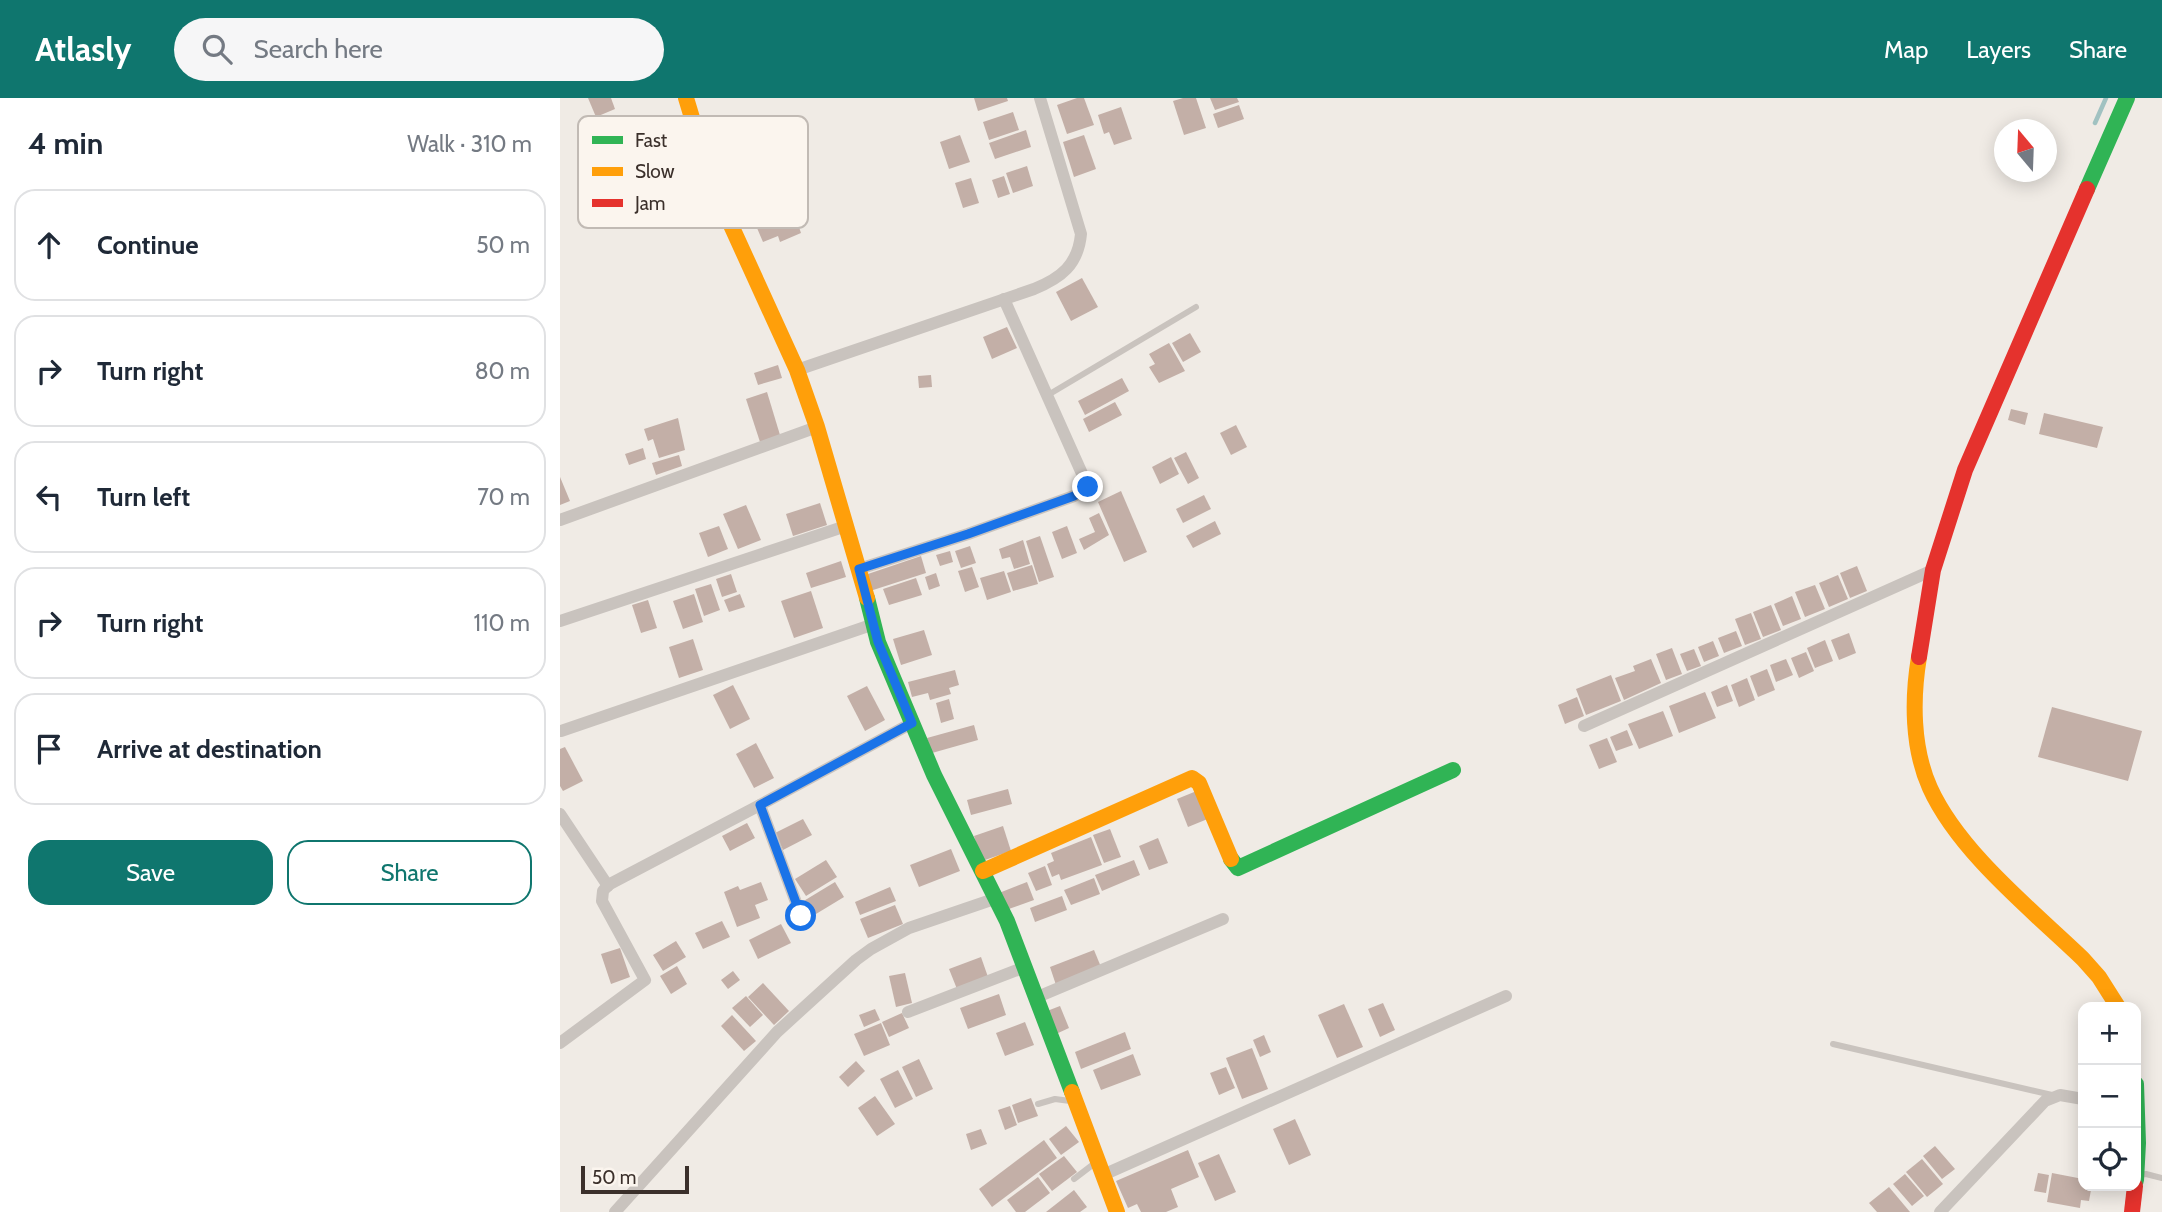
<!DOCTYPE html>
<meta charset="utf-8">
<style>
:root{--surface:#fff;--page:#f6f6f7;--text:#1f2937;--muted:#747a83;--line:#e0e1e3;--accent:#0f766e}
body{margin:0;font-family:Cabin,sans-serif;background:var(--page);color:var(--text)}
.controls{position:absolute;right:21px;bottom:21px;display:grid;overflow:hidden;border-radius:14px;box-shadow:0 4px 18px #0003}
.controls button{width:63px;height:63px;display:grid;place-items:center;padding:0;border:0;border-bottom:2px solid var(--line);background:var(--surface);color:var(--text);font:35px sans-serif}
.compass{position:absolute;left:1434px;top:21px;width:63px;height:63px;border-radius:50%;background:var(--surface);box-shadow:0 4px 18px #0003;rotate:341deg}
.scale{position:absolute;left:21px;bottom:18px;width:108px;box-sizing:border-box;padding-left:7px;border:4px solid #3b302b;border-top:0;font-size:19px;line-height:24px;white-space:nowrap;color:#3b302b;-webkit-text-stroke:5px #fbf5ee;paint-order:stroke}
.stop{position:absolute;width:21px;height:21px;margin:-16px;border:5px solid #1a73e8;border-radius:50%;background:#fff}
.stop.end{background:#1a73e8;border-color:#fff;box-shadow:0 2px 7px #0008}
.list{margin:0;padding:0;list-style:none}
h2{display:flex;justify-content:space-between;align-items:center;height:91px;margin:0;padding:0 28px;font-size:30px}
h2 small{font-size:23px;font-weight:400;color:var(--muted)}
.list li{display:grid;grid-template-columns:46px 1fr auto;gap:21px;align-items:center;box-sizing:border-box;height:112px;margin:0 14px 14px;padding:0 14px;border:2px solid var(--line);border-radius:21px}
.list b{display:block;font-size:26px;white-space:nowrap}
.list em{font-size:23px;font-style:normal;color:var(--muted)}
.actions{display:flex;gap:14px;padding:21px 28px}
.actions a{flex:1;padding:16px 0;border:2px solid var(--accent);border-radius:21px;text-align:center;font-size:24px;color:var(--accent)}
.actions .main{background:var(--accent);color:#fff}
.icon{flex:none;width:38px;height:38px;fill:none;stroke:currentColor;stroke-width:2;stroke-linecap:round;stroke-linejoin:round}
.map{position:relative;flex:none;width:1602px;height:1114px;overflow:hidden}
header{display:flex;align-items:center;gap:42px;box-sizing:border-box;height:98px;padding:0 35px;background:var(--accent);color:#fff}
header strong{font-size:33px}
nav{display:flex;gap:38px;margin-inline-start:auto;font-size:24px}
.search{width:490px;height:63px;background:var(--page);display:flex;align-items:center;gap:18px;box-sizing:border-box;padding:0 24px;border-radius:38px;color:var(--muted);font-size:26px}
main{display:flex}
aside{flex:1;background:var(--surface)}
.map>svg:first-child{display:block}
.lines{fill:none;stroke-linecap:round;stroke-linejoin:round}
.stream{stroke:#a1c2c1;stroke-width:4.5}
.building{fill:#c3afa7}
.lane{stroke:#c9c3be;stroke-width:6}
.street{stroke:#c9c3be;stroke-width:12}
.fast{stroke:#30b455;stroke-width:16}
.slow{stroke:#ff9f0a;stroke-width:16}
.jam{stroke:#e5322d;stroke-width:16}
.route{stroke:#1a73e8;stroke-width:9}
.key{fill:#fbf5ee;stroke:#c1bab4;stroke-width:2}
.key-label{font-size:19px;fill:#3b302b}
</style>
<header>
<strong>Atlasly</strong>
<div class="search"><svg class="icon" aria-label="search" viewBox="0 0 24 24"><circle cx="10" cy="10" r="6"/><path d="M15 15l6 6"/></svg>Search here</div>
<nav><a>Map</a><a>Layers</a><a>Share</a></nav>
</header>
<main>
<aside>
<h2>4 min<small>Walk · 310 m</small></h2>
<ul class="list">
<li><svg class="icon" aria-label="ahead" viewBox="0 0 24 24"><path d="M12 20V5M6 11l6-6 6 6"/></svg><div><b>Continue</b></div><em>50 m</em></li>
<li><svg class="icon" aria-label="right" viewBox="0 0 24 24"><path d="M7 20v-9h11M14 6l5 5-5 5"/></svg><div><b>Turn right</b></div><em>80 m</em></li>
<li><svg class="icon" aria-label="left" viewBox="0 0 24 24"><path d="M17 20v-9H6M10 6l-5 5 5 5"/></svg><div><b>Turn left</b></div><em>70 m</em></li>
<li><svg class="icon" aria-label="right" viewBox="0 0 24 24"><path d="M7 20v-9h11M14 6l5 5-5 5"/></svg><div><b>Turn right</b></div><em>110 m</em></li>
<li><svg class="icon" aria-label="arrive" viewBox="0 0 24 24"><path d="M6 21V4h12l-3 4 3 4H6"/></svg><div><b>Arrive at destination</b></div></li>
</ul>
<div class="actions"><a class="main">Save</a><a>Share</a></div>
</aside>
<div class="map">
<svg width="1602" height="1114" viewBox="0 0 1602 1114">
<rect width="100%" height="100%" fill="#f0ebe5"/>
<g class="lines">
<polyline class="stream" points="1535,25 1546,0"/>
</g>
<g class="building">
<polygon points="28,0 51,0 55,11 36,19"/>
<polygon points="414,0 447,0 448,3 418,13"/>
<polygon points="517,0 524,0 534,27 507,36 497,7"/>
<polygon points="623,0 636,0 646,30 624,37 613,3"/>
<polygon points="650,0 677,0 679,4 655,12"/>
<polygon points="679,7 684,21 658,30 653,16"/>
<polygon points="561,9 572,41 554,47 549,34 544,36 538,17"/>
<polygon points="453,14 459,32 429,42 423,24"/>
<polygon points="466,32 471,49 435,61 429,45"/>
<polygon points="400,37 410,64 389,71 380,44"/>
<polygon points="524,37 536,71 514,79 503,44"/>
<polygon points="467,68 473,88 453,95 446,75"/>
<polygon points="444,78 450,96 438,100 432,82"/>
<polygon points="411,80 419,105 403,110 395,85"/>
<polygon points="234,114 241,135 220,144 218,138 203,144 197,130"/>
<polygon points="522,180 538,209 511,223 496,194"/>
<polygon points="447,229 457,250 432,261 423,239"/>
<polygon points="630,235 641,254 623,264 612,245"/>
<polygon points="609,245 625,273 599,285 589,269 595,266 589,256"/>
<polygon points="218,267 222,280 198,287 194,275"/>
<polygon points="371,277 372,289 359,290 358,278"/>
<polygon points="562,280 569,293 525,317 518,303"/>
<polygon points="207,294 220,337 200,344 186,301"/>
<polygon points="555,304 562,317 529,334 523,321"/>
<polygon points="1451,311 1468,315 1465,327 1448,322"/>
<polygon points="1484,315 1543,329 1537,350 1479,336"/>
<polygon points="118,320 125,352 99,360 93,341 88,343 84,331"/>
<polygon points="676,327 687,349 671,357 660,335"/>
<polygon points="83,350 86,361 69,367 65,356"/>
<polygon points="626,354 639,380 628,386 614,360"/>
<polygon points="119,357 122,368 96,377 92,365"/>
<polygon points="611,359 619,376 600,386 592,369"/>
<polygon points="0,379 10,403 0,407"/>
<polygon points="561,393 587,454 564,464 538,404"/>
<polygon points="644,397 651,411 623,425 616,411"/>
<polygon points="260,405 267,427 233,438 226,416"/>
<polygon points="186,407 201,442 178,451 163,416"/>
<polygon points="539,415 549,437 524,452 519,441 535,434 529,420"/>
<polygon points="655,423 661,436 633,450 626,438"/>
<polygon points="159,428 168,451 148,459 139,435"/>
<polygon points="507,428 517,455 502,461 492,434"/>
<polygon points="480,438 494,479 479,484 466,443"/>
<polygon points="463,442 470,466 454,471 450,459 442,461 439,451"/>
<polygon points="410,448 416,465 401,470 395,453"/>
<polygon points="390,453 393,464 380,468 376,457"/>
<polygon points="361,458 366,475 310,493 305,477"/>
<polygon points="281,463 286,479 251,490 246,475"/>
<polygon points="472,467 478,486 453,493 447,475"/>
<polygon points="1297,468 1307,493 1290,500 1280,475"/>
<polygon points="412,469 419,489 405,494 398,473"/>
<polygon points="444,473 451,494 427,502 420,480"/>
<polygon points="376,475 380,488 369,492 365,479"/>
<polygon points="171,476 177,494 162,499 156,481"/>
<polygon points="1278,477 1288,501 1269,509 1259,485"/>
<polygon points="356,480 362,497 329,507 323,491"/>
<polygon points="151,486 160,512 144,518 135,491"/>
<polygon points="1255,487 1265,511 1245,519 1235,494"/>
<polygon points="251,493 263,530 234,540 221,503"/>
<polygon points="134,496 143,524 123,531 113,503"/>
<polygon points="180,496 185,509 169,514 164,502"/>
<polygon points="1232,498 1241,521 1223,528 1214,506"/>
<polygon points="88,502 97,530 81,535 72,507"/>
<polygon points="1211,507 1221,532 1203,539 1193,514"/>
<polygon points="1191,515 1201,541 1185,547 1175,521"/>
<polygon points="364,532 372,557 341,567 333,541"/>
<polygon points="1176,533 1182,548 1164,555 1158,540"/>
<polygon points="1289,535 1296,555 1279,562 1271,542"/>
<polygon points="133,541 143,572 119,580 109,549"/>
<polygon points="1265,542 1273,563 1255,570 1247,550"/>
<polygon points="1153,543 1159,558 1144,564 1138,549"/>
<polygon points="1112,550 1122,576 1106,582 1096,556"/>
<polygon points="1134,551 1141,568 1127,573 1120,556"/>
<polygon points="1246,554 1254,573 1239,580 1231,560"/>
<polygon points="1091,561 1101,585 1064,602 1055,580 1075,573 1073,568"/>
<polygon points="1226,561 1233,577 1216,584 1210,567"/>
<polygon points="1207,571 1215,592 1198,599 1190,578"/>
<polygon points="395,572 399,587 389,590 391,596 370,602 368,595 352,599 348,584"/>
<polygon points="1051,577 1061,603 1026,617 1016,591"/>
<polygon points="1187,580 1195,602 1179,609 1171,587"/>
<polygon points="173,587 190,621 170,631 153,597"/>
<polygon points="1167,587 1173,603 1157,609 1151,594"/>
<polygon points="307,588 325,622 305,633 287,598"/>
<polygon points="1145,594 1156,620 1119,635 1109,608"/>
<polygon points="1017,599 1024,618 1005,626 998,607"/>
<polygon points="389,601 394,621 381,625 376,605"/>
<polygon points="1492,609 1582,633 1568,683 1478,659"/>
<polygon points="1103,613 1113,638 1079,651 1068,626"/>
<polygon points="414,627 418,642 372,655 367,640"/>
<polygon points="1067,632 1073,647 1056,653 1050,639"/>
<polygon points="1047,640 1057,664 1039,671 1029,647"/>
<polygon points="196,645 214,680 194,690 176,656"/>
<polygon points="5,649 23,683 3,693 0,688 0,651"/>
<polygon points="448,691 452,706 411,717 407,702"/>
<polygon points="639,692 650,720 628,729 617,701"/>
<polygon points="243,721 252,737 223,752 215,735"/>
<polygon points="187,725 195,740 170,753 162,738"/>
<polygon points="443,728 451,753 422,763 414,738"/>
<polygon points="550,731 561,759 544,765 533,737"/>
<polygon points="531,739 542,767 501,782 499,776 492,779 487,766 494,763 491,755"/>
<polygon points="598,740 608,765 589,772 579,748"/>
<polygon points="391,751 400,773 359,789 350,767"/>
<polygon points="266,762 277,779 246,798 235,781"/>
<polygon points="574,762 580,777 542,793 535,777"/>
<polygon points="485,768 492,787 476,793 468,775"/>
<polygon points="534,780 540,796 511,807 504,792"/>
<polygon points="201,784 208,802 195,807 200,820 177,829 164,794 178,788 180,792"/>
<polygon points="275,784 284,799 251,819 242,804"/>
<polygon points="467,784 474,802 446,812 439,795"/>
<polygon points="330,789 336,803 300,817 295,804"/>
<polygon points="502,798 507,812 475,824 470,810"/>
<polygon points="335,807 343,826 308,840 300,821"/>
<polygon points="162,823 170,839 143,851 135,835"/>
<polygon points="221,826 231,845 198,861 189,842"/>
<polygon points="116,843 126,859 103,873 93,857"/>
<polygon points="60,850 70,879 51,886 41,856"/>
<polygon points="534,852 541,869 496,887 490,869"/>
<polygon points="421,859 428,879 397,891 389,871"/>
<polygon points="117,868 127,886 111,896 100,878"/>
<polygon points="173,873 180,882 168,891 161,882"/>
<polygon points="345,875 352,905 336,909 329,878"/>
<polygon points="203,885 229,913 214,927 188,899"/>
<polygon points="439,896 446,917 408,931 400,910"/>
<polygon points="186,898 203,917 190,929 172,910"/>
<polygon points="823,905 835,932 820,939 808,911"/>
<polygon points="784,906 803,949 777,960 758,917"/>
<polygon points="500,908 509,930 496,936 487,913"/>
<polygon points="315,911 320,922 304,929 299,917"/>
<polygon points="342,915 349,930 329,939 322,924"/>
<polygon points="172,917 196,943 184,953 161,928"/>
<polygon points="465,924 474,947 445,958 436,935"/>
<polygon points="321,925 330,947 304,958 294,936"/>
<polygon points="565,934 571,951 521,971 515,954"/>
<polygon points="704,937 711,954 700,959 693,942"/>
<polygon points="692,950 708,991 682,1001 666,960"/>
<polygon points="573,956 581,977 541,992 533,972"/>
<polygon points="359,961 373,991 356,999 342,969"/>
<polygon points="296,963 305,973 288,989 279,979"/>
<polygon points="666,969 675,990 659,997 650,975"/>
<polygon points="338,972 353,1001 335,1010 320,981"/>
<polygon points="315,998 335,1026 317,1038 298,1010"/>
<polygon points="471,1000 478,1018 458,1025 452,1007"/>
<polygon points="450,1008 457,1027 445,1032 438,1012"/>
<polygon points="735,1021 751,1057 729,1067 713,1031"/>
<polygon points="506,1028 519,1044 501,1057 489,1041"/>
<polygon points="421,1031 427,1046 411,1052 406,1036"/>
<polygon points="484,1042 497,1060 432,1109 419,1091"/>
<polygon points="1375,1048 1395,1071 1382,1081 1363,1058"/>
<polygon points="628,1052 639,1079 611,1091 618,1109 606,1114 581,1114 577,1106 568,1110 556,1083"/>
<polygon points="659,1056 676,1094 655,1103 638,1065"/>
<polygon points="504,1058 517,1074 492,1093 479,1076"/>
<polygon points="1362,1061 1383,1086 1367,1099 1346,1074"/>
<polygon points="1478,1075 1489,1077 1486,1095 1474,1093"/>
<polygon points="1492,1075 1523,1081 1524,1090 1531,1092 1529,1103 1521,1102 1520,1110 1487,1104"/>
<polygon points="1345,1076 1364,1098 1352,1108 1333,1086"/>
<polygon points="478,1079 490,1095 465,1114 456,1114 447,1102"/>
<polygon points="1329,1089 1350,1114 1317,1114 1309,1105"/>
<polygon points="514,1092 527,1109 520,1114 486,1114"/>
</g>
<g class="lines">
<g class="lane">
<polyline points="488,297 636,209"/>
<polyline points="1273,946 1492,997"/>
<polyline points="478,1006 495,1001 510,1003"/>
<polyline points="1580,1077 1586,1076 1602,1080"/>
<polyline points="514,1081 535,1065"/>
</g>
<g class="street">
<path d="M237,272l237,-81c27,-11 44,-24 47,-55l-41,-136"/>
<polyline points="0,422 257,329"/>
<polyline points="299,471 408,436 514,398 528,389 444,201"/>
<polyline points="0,523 286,428"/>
<polyline points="1024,628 1373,472"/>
<polyline points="1,633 314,526"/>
<polyline points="0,716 48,788"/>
<polyline points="241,818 200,707 352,625"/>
<polyline points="475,900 663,821"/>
<polyline points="348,914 465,869"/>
<polyline points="0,945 85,882 42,803 43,793 48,787 200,707"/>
<polyline points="543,1077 946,898"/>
<polyline points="55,1114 217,934 296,862 311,851 349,830 437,800"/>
<polyline points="1380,1114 1485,1003 1500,997 1523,1001"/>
</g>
<g class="fast">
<polyline points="1527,91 1567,0"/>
<polyline points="307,500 318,544 374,677 447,823 512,994"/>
<polyline points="671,761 678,770 893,672"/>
<polyline points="1576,986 1578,1045 1576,1082"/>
</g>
<g class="slow">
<polyline points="126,0 142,53 170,125 237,272 257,329 307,500"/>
<path d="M1359,559c-7,42 -7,91 11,131 29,64 102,122 153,171l16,18 19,30"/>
<polyline points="423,773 632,680 639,685 671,761"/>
<polyline points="512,994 557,1114"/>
</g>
<g class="jam">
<polyline points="1359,559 1373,472 1405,372 1527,91"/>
<polyline points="1572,1114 1575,1088"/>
</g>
</g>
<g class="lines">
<polyline class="route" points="241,818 200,707 352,625 318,544 299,471 408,436 514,398 528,389"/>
</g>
<rect x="18" y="18" width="230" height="112" rx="10" class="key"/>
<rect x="32" y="38" width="31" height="8" fill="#30b455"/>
<rect x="32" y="69" width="31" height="9" fill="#ff9f0a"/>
<rect x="32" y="101" width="31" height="8" fill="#e5322d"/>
<g class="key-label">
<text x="75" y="49">Fast</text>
<text x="75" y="80">Slow</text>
<text x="75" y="112">Jam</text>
</g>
</svg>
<div class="controls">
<button>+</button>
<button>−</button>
<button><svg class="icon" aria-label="locate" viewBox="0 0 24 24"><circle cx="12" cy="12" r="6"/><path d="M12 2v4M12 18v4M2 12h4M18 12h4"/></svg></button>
</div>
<svg class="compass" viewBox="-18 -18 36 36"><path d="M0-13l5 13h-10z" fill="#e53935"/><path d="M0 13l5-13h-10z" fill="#747a83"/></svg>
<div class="scale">50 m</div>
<div class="stop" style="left:241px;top:818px"></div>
<div class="stop end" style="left:528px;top:389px"></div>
</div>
</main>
